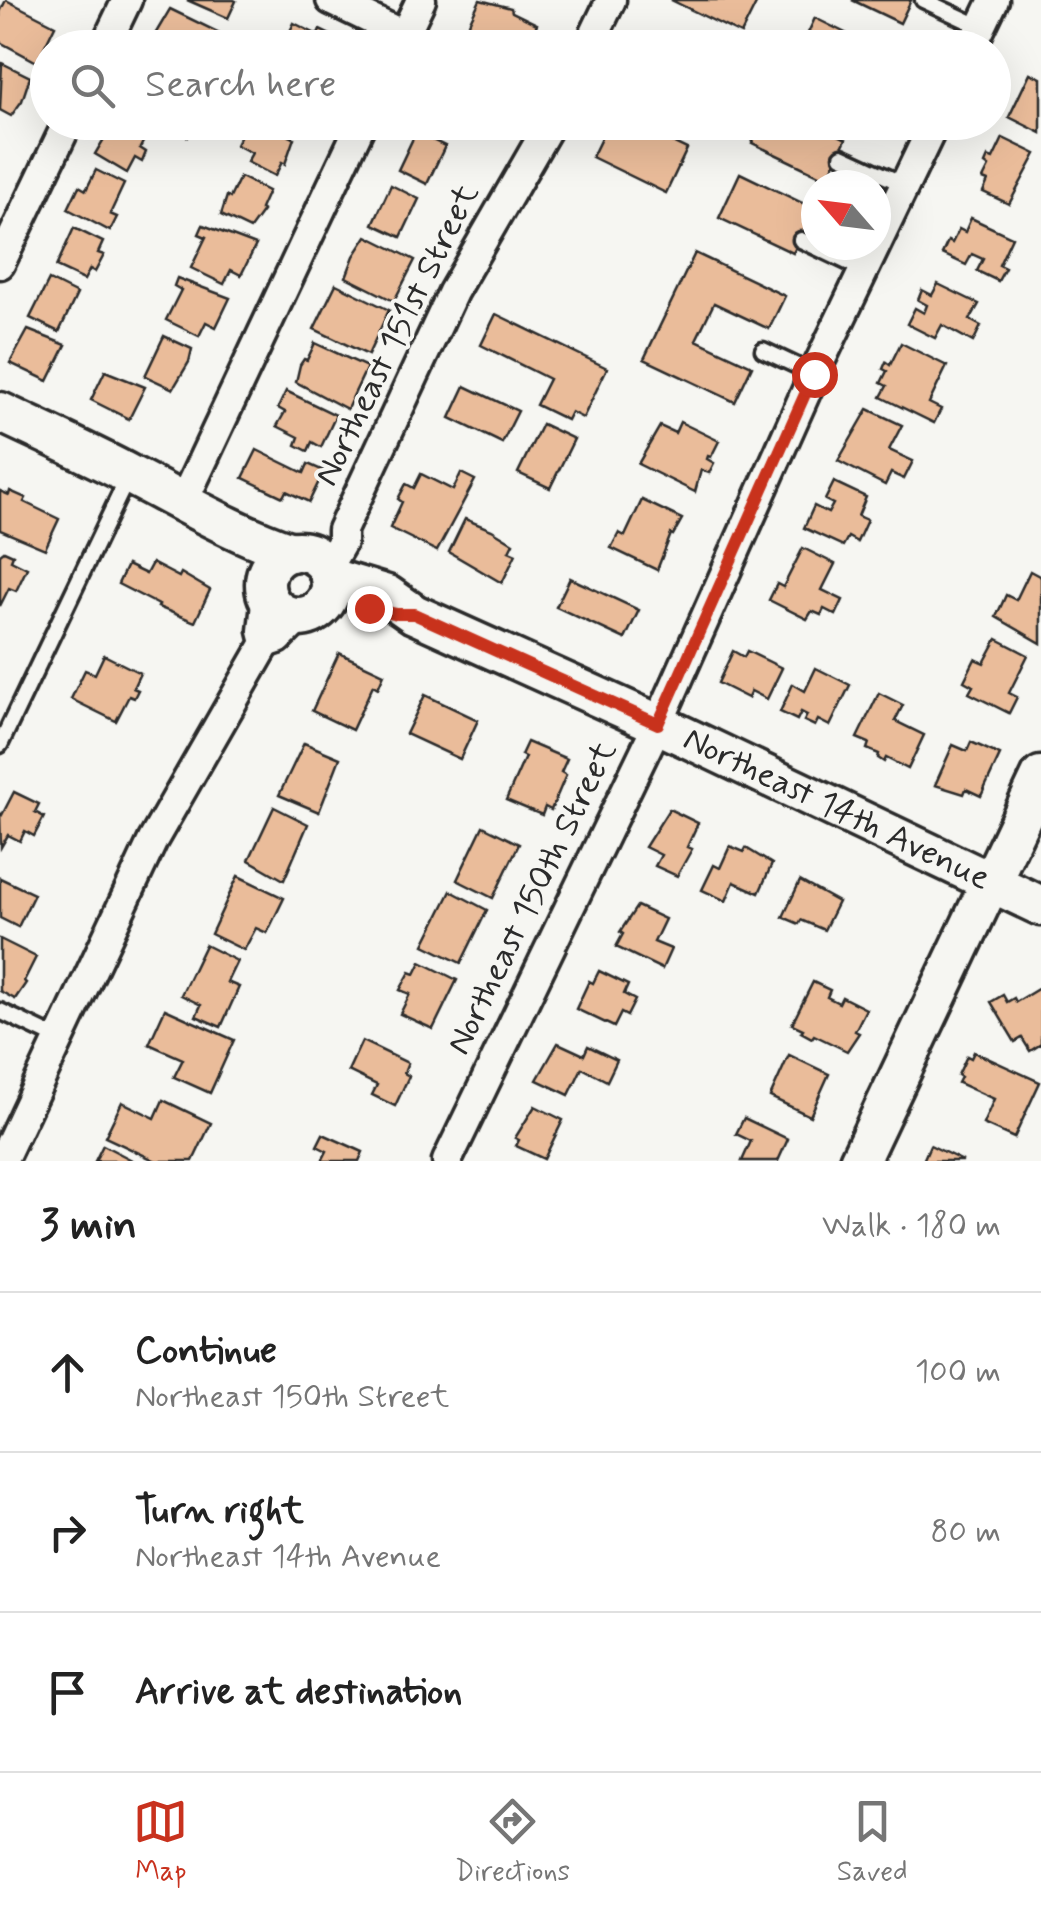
<!DOCTYPE html>
<meta charset="utf-8">
<style>
:root{--surface:#fff;--page:#f6f6f6;--text:#222;--muted:#767676;--line:#e0e0e0;--accent:#c8321e}
body{margin:0;font-family:Mynerve,sans-serif;background:var(--page);color:var(--text)}
.compass{position:absolute;left:801px;top:170px;width:90px;height:90px;border-radius:50%;background:var(--surface);box-shadow:0 10px 40px #0002;rotate:298deg}
.stop{position:absolute;width:30px;height:30px;margin:-22px;border:8px solid #c8321e;border-radius:50%;background:#fff}
.stop.end{background:#c8321e;border-color:#fff;box-shadow:0 2px 10px #0008}
.list{margin:0;padding:0;list-style:none}
h2{display:flex;justify-content:space-between;align-items:center;height:130px;margin:0;padding:0 40px;font-size:42px}
h2 small{font-size:32px;font-weight:400;color:var(--muted)}
.list li{display:grid;grid-template-columns:65px 1fr auto;gap:30px;align-items:center;box-sizing:border-box;height:160px;padding:0 40px;border-top:2px solid var(--line)}
.list b{display:block;font-size:38px;white-space:nowrap}
.list p{margin:0;font-size:32px;white-space:nowrap;color:var(--muted)}
.list em{font-size:32px;font-style:normal;color:var(--muted)}
.icon{flex:none;width:55px;height:55px;fill:none;stroke:currentColor;stroke-width:2;stroke-linecap:round;stroke-linejoin:round}
.map{position:relative;flex:none;width:1041px;height:1161px;overflow:hidden}
.search{position:absolute;background:var(--surface);box-shadow:0 10px 40px #0002;left:30px;right:30px;top:30px;height:110px;display:flex;align-items:center;gap:25px;box-sizing:border-box;padding:0 35px;border-radius:55px;color:var(--muted);font-size:38px}
.sheet{height:610px;background:var(--surface)}
nav{display:flex;justify-content:space-around;align-items:center;box-sizing:border-box;height:140px;border-top:2px solid var(--line);background:var(--surface);font-size:28px;color:var(--muted)}
nav a{display:grid;justify-items:center;gap:5px}
nav .on{color:var(--accent)}
.map>svg:first-child{display:block}
.building{fill:#eabc9a;stroke:#2b2b2b;stroke-width:2.5}
.lines{fill:none;stroke-linecap:round;stroke-linejoin:round}
.lane-casing{stroke:#2b2b2b;stroke-width:21}
.street-casing{stroke:#2b2b2b;stroke-width:35}
.secondary-casing{stroke:#2b2b2b;stroke-width:45}
.lane{stroke:#f6f6f2;stroke-width:14}
.street{stroke:#f6f6f2;stroke-width:28}
.secondary{stroke:#f6f6f2;stroke-width:38}
.route{stroke:#c8321e;stroke-width:12}
.labels{text-anchor:middle;dominant-baseline:central;stroke-width:8;stroke-linejoin:round;paint-order:stroke}
.street-label{font-size:35px;fill:#2b2b2b;stroke:#f6f6f2}
</style>
<div class="map">
<svg width="1041" height="1161" viewBox="0 0 1041 1161">
<rect width="100%" height="100%" fill="#f6f6f2"/>
<filter id="ink" filterUnits="userSpaceOnUse"><feTurbulence type="fractalNoise" baseFrequency=".01" numOctaves="2"/><feDisplacementMap in="SourceGraphic" scale="20" xChannelSelector="R" yChannelSelector="G"/><feConvolveMatrix kernelMatrix="1 2 1 2 8 2 1 2 1" color-interpolation-filters="sRGB"/></filter>
<g filter="url(#ink)">
<g class="building">
<polygon points="6,0 55,25 37,62 0,42 0,12"/>
<polygon points="187,0 234,0 236,1 228,18"/>
<polygon points="480,0 511,8 512,12 537,24 526,48 499,48 503,41 467,27"/>
<polygon points="671,0 758,0 741,34"/>
<polygon points="852,0 911,0 900,23"/>
<polygon points="170,9 228,37 223,48 178,48 154,36"/>
<polygon points="815,18 876,48 801,48"/>
<polygon points="294,23 318,35 320,30 351,45 350,48 282,48"/>
<polygon points="2,63 30,77 22,101 11,116 0,110"/>
<polygon points="1030,73 1041,78 1041,133 1009,117"/>
<polygon points="114,122 127,122 148,132 140,148 146,152 142,162 135,158 127,173 95,154"/>
<polygon points="163,122 195,122 188,137"/>
<polygon points="433,122 469,122 462,136"/>
<polygon points="609,122 631,122 687,149 666,193 592,157"/>
<polygon points="762,122 812,122 846,139 827,179 752,143"/>
<polygon points="265,124 294,138 285,164 282,162 275,176 247,162 252,153 236,145 245,126 260,134"/>
<polygon points="416,132 445,146 427,184 398,170"/>
<polygon points="1003,138 1036,154 1009,204 983,192 988,181 983,179 989,167 985,164 988,157 993,159"/>
<polygon points="96,170 124,184 110,214 117,217 110,231 68,209 79,186 86,190"/>
<polygon points="740,173 815,209 793,253 719,218"/>
<polygon points="240,177 268,191 260,209 263,211 250,229 221,215 227,196 230,198"/>
<polygon points="391,185 419,199 401,237 373,224"/>
<polygon points="971,218 1012,237 999,265 1005,268 998,281 977,271 983,259 972,254 966,265 942,254 948,241 952,243 959,229 965,232"/>
<polygon points="203,225 256,245 241,275 231,270 224,284 191,268 206,237 199,234"/>
<polygon points="74,228 103,242 98,253 104,255 95,272 90,269 84,280 56,267"/>
<polygon points="367,236 415,260 394,301 346,277 354,256"/>
<polygon points="695,253 785,296 769,329 714,303 696,340 752,366 735,402 644,359"/>
<polygon points="177,278 230,298 216,327 206,322 199,336 166,320 181,290 174,286"/>
<polygon points="49,280 77,294 59,332 30,318"/>
<polygon points="336,284 389,310 368,355 314,329"/>
<polygon points="938,284 979,304 970,320 981,326 973,342 942,325 935,338 907,324 915,308 924,313 927,305 918,300 922,290 932,295"/>
<polygon points="496,314 607,368 583,418 571,412 567,420 536,405 549,379 481,345"/>
<polygon points="28,330 66,345 48,381 10,363"/>
<polygon points="164,336 192,349 189,362 173,389 145,376"/>
<polygon points="315,343 367,367 347,409 296,382 300,365 304,359 307,360"/>
<polygon points="901,343 947,366 929,403 941,409 934,423 881,397 887,386 881,383 887,371 883,369 886,362 890,365"/>
<polygon points="105,371 145,387 129,419 91,400"/>
<polygon points="465,386 518,411 502,443 450,418"/>
<polygon points="286,391 336,415 321,447 312,442 308,451 296,445 299,437 277,426 285,412 278,408"/>
<polygon points="868,409 902,425 889,450 913,461 904,479 891,473 885,485 838,461"/>
<polygon points="680,422 719,441 711,457 708,456 707,459 714,463 709,473 701,470 695,492 638,464 660,426 675,433"/>
<polygon points="542,424 574,439 550,488 518,473"/>
<polygon points="257,450 304,473 308,464 324,471 309,502 286,491 283,497 243,478"/>
<polygon points="461,473 475,480 437,551 390,528 402,502 398,499 406,484 414,488 421,474 453,490"/>
<polygon points="834,482 866,497 858,516 867,520 857,542 848,537 843,546 804,528 814,506 828,513 833,504 825,500"/>
<polygon points="0,491 9,495 10,491 26,498 24,502 59,519 45,549 0,530"/>
<polygon points="642,500 682,519 673,535 671,534 657,570 611,548 619,533 625,536"/>
<polygon points="465,519 492,530 513,543 509,551 516,554 502,583 449,552"/>
<polygon points="803,548 835,564 822,590 843,600 836,615 824,609 821,615 812,611 807,619 769,600 777,584 783,587"/>
<polygon points="4,551 13,555 11,560 27,568 16,591 9,588 0,606 0,554"/>
<polygon points="152,563 179,577 181,573 210,590 195,622 158,607 159,605 118,584 127,565 146,574"/>
<polygon points="1030,571 1041,577 1041,643 996,617 1006,595 1016,600"/>
<polygon points="570,578 639,610 625,639 556,607"/>
<polygon points="997,639 1028,655 1009,693 1017,697 1009,713 969,693 973,686 964,681 975,659 984,663"/>
<polygon points="733,651 744,657 747,651 782,668 767,699 751,691 748,698 718,683"/>
<polygon points="339,653 384,674 378,688 373,685 352,730 312,711"/>
<polygon points="104,655 140,673 133,688 138,690 134,698 129,696 116,721 71,699 85,670 95,674"/>
<polygon points="816,668 850,685 830,726 818,720 815,726 804,721 807,715 801,712 797,720 780,712 793,684 805,691"/>
<polygon points="879,693 903,705 895,721 924,735 908,769 886,758 884,762 878,758 879,754 867,749 869,743 857,738"/>
<polygon points="425,695 478,720 460,759 406,734"/>
<polygon points="527,742 567,759 561,772 566,775 551,810 545,807 542,815 506,800 525,757 521,755"/>
<polygon points="971,742 1000,755 981,796 966,789 964,794 935,785 953,745 967,751"/>
<polygon points="304,743 340,758 319,812 279,795"/>
<polygon points="14,792 39,804 35,812 44,817 34,836 25,831 20,841 8,835 1,847 0,813 2,815"/>
<polygon points="274,807 308,824 284,880 249,860"/>
<polygon points="669,809 698,823 687,847 692,849 677,876 655,866 661,855 645,847"/>
<polygon points="483,826 519,844 493,898 457,880"/>
<polygon points="730,846 744,852 746,848 772,864 759,893 734,882 726,901 702,890 714,865 720,868"/>
<polygon points="238,876 284,898 267,933 256,928 244,950 211,934"/>
<polygon points="0,878 34,894 18,927 0,918"/>
<polygon points="800,881 838,902 824,930 801,920 799,924 783,917"/>
<polygon points="451,891 487,910 461,963 424,945"/>
<polygon points="637,906 665,919 654,942 671,949 662,969 616,947 623,934 620,932"/>
<polygon points="0,939 36,957 24,981 26,983 15,999 0,991"/>
<polygon points="205,945 237,961 227,982 239,987 221,1027 196,1016 201,1005 181,995"/>
<polygon points="421,962 457,980 433,1029 400,1014 410,994 400,990 410,972 415,974"/>
<polygon points="599,971 628,985 624,994 635,1000 627,1016 621,1013 614,1027 576,1009 589,981 593,983"/>
<polygon points="813,982 830,990 827,997 839,1003 842,997 866,1009 855,1031 859,1033 847,1051 814,1035 812,1038 801,1032 803,1029 792,1024"/>
<polygon points="1041,987 1041,1044 1030,1051 1022,1038 1015,1042 991,1002 1003,995 1007,1002 1014,998 1016,1002"/>
<polygon points="165,1009 234,1040 210,1093 174,1077 183,1059 149,1044"/>
<polygon points="362,1041 408,1063 404,1073 409,1076 395,1106 372,1095 377,1085 348,1071"/>
<polygon points="558,1043 584,1055 588,1046 617,1060 607,1081 582,1068 569,1095 537,1080"/>
<polygon points="974,1052 1040,1082 1014,1138 983,1124 994,1099 958,1083 961,1077 958,1075 967,1056 971,1058"/>
<polygon points="789,1055 829,1074 810,1116 770,1097"/>
<polygon points="163,1100 211,1123 193,1161 156,1161 105,1137 122,1102 155,1118"/>
<polygon points="535,1106 563,1120 544,1159 516,1146 519,1140 515,1138"/>
<polygon points="744,1118 788,1139 778,1161 742,1161 751,1141 736,1134"/>
<polygon points="323,1134 363,1152 359,1161 322,1161 327,1151 317,1146"/>
<polygon points="103,1145 134,1161 95,1161"/>
<polygon points="930,1145 963,1161 923,1161"/>
</g>
<g class="lines">
<g class="lane-casing">
<g id="lane">
<polyline points="923,0 981,27"/>
<polyline points="842,156 905,185"/>
<polyline points="801,240 864,270"/>
<polyline points="763,350 814,374"/>
<polyline points="0,745 129,475"/>
<polyline points="0,1011 61,1040"/>
</g>
</g>
<g class="street-casing">
<g id="street">
<polyline points="331,0 430,48"/>
<polyline points="104,48 127,0"/>
<polyline points="398,48 421,0"/>
<polyline points="588,48 611,0"/>
<polyline points="971,48 994,0"/>
<polyline points="0,264 68,122"/>
<polyline points="183,502 362,122"/>
<polyline points="327,568 342,542 342,530 453,292 551,122"/>
<polyline points="266,643 278,639 300,617"/>
<polyline points="2,1161 153,840 266,643 263,631 267,594"/>
<polyline points="447,1161 658,724 814,374 935,122"/>
</g>
</g>
<g class="secondary-casing">
<g id="secondary">
<path d="M0,412c44,21 89,41 132,64 53,27 102,57 159,76"/>
<circle cx="298" cy="584" r="33"/>
<path id="s1" d="M330,578l57,17 27,19 244,110 383,182"/>
<polyline points="859,1161 1041,776"/>
</g>
</g>
<use href="#lane" class="lane"/>
<use href="#street" class="street"/>
<use href="#secondary" class="secondary"/>
</g>
</g>
<g class="lines" filter="url(#ink)">
<polyline class="route" points="369,608 397,614 414,614 658,724 814,374"/>
</g>
<g class="labels">
<g class="street-label">
<text transform="translate(397 335) rotate(-64)">Northeast 151st Street</text>
<text stroke="none"><textPath href="#s1" startOffset="558">Northeast 14th Avenue</textPath></text>
<text transform="translate(532 898) rotate(-64)">Northeast 150th Street</text>
</g>
</g>
</svg>
<svg class="compass" viewBox="-18 -18 36 36"><path d="M0-13l5 13h-10z" fill="#e53935"/><path d="M0 13l5-13h-10z" fill="#767676"/></svg>
<div class="stop" style="left:814px;top:374px"></div>
<div class="stop end" style="left:369px;top:608px"></div>
<div class="search"><svg class="icon" aria-label="search" viewBox="0 0 24 24"><circle cx="10" cy="10" r="6"/><path d="M15 15l6 6"/></svg>Search here</div>
</div>
<section class="sheet">
<h2>3 min<small>Walk · 180 m</small></h2>
<ul class="list">
<li><svg class="icon" aria-label="ahead" viewBox="0 0 24 24"><path d="M12 20V5M6 11l6-6 6 6"/></svg><div><b>Continue</b><p>Northeast 150th Street</p></div><em>100 m</em></li>
<li><svg class="icon" aria-label="right" viewBox="0 0 24 24"><path d="M7 20v-9h11M14 6l5 5-5 5"/></svg><div><b>Turn right</b><p>Northeast 14th Avenue</p></div><em>80 m</em></li>
<li><svg class="icon" aria-label="arrive" viewBox="0 0 24 24"><path d="M6 21V4h12l-3 4 3 4H6"/></svg><div><b>Arrive at destination</b></div></li>
</ul>
</section>
<nav>
<a class="on"><svg class="icon" aria-label="map" viewBox="0 0 24 24"><path d="M3 6l6-2 6 2 6-2v14l-6 2-6-2-6 2zM9 4v14M15 6v14"/></svg>Map</a>
<a><svg class="icon" aria-label="directions" viewBox="0 0 24 24"><path d="M12 3l9 9-9 9-9-9zM9 14v-3h6M13 9l2 2-2 2"/></svg>Directions</a>
<a><svg class="icon" aria-label="saved" viewBox="0 0 24 24"><path d="M7 4h10v16l-5-4-5 4z"/></svg>Saved</a>
</nav>
